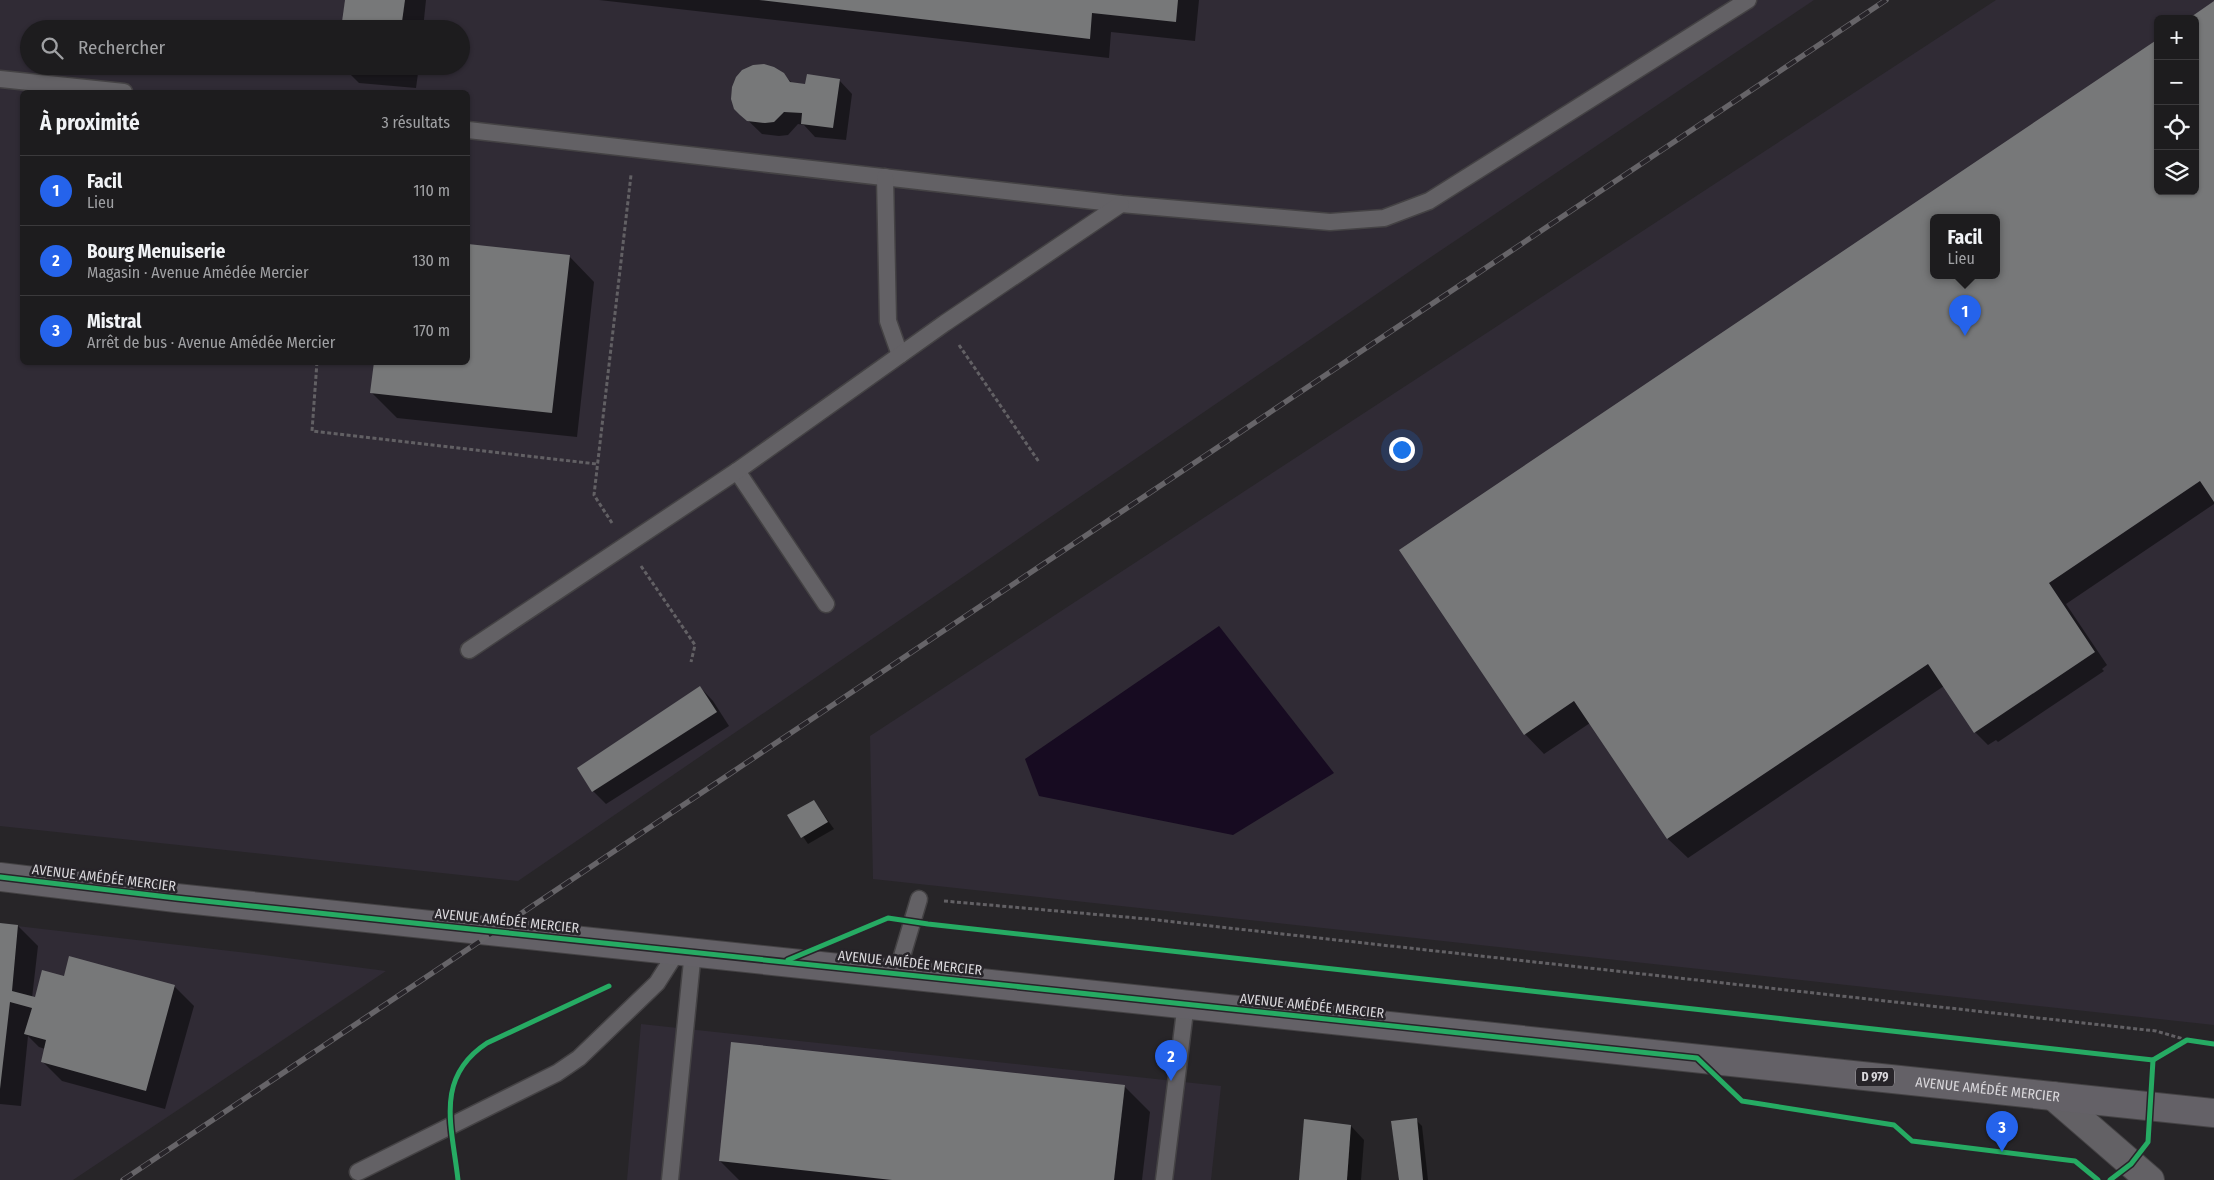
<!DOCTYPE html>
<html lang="fr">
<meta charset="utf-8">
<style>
:root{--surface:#1d1c1e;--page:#252527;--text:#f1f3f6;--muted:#a0a1a4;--line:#3b3a3c;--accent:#2563eb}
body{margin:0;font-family:"Fira Sans Condensed",sans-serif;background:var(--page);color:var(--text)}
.controls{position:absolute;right:15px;top:15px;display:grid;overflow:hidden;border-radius:8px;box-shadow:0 1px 4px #0004}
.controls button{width:45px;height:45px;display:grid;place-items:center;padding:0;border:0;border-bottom:1px solid var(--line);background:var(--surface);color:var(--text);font:25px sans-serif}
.you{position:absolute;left:1401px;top:449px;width:18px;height:18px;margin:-12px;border:4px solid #fff;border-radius:50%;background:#1a73e8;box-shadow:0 0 0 8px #1a73e833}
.badge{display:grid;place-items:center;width:32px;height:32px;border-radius:50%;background:var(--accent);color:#fff;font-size:16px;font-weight:700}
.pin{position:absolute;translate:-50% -41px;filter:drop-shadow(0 1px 2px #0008)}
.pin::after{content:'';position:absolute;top:26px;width:18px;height:15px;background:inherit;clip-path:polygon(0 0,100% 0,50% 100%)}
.popup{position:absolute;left:1930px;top:214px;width:70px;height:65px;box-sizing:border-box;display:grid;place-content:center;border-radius:8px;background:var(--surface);filter:drop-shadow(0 1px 4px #0005);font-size:16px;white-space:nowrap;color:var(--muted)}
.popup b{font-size:19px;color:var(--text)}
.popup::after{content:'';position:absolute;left:50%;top:100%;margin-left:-10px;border:10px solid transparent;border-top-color:var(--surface)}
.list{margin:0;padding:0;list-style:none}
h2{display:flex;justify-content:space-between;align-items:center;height:65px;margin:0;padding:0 20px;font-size:21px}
h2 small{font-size:16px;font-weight:400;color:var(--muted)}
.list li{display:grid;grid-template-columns:32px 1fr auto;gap:15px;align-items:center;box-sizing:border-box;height:70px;padding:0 20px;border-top:1px solid var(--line)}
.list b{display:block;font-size:19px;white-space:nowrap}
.list p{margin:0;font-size:16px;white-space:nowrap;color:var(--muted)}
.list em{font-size:16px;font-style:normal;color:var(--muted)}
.icon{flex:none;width:28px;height:28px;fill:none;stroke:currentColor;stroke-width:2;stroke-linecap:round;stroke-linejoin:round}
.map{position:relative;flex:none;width:2214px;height:1180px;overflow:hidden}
.search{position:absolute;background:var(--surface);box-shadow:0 1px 4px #0004;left:20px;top:20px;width:450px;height:55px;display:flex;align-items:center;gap:12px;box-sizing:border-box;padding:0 18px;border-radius:28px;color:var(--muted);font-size:19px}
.panel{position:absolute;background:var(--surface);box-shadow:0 1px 4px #0004;left:20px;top:90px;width:450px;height:275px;border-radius:8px}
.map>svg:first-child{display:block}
.built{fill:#302b35;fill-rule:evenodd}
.water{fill:#170b21}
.shadow{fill:#0007;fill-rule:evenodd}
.building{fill:#777879;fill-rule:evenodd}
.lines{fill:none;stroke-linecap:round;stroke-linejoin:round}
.service-casing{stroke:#444244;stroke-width:19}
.minor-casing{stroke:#444244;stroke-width:30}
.primary-casing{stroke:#444244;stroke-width:30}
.path{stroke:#626064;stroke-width:3;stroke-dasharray:4 2.5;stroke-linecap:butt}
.service{stroke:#636165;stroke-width:16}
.minor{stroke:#636165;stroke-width:28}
.primary{stroke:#646167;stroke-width:28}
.rail-casing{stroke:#666468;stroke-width:5.5}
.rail{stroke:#272429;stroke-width:4;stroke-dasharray:11;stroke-linecap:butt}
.cycleway-casing{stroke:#272429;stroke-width:8}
.cycleway{stroke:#26ab63;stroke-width:5}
.labels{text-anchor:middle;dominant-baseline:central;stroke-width:5;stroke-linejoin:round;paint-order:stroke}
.shield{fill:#272429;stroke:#a4a2a6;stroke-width:1}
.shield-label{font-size:12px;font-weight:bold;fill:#dad8dc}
.street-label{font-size:14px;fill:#dad8dc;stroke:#272429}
</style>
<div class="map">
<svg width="2214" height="1180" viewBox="0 0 2214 1180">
<rect width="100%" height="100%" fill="#272528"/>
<g class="built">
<path d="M0,0h1814l-392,263 -904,618 -518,-55zM29,29h432v37h-432zM22,92h446v270h-446z"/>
<path d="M1996,0h218v1025l-1341,-146 -3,-143zM2158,19h37v172h-37zM1934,217h62v58h-62z"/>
<polygon points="0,924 264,955 386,971 73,1180 0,1180"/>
<polygon points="641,1024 1221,1086 1211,1180 627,1180"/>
</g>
<polygon class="water" points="1219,626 1334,773 1233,835 1039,796 1025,759"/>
<g class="shadow">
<polygon points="346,0 426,0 423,29 343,29"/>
<polygon points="599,0 1199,0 1195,41 1111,32 1109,58"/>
<path d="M2214,3v501l-148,100 41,61 -5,4 2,2 -106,71 -2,-2 -8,5 -13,-13 -31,-46 -256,172 -20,-19 -78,-116 -46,31 -19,-20 -124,-184 757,-509v150h37zM1934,217h62v58h-62z"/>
<polygon points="342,66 419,66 416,88 359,83"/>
<polygon points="783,74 793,84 806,86 839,80 852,94 846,140 815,137 804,125 798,124 788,135 779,136 762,134 735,108"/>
<polygon points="468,246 569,256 594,282 577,437 397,418 372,393 468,362"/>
<polygon points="700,687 713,701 729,726 606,804 593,791"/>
<polygon points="814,801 834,829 808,844 789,816"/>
<polygon points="0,924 18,926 38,946 32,998 35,999 65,978 174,986 194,1006 165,1109 62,1081 42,1061 45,1049 39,1047 28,1036 21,1106 0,1104"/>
<polygon points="1124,1086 1150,1112 1142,1180 739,1180 720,1161"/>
<polygon points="1416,1120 1422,1126 1428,1180 1401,1180"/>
<polygon points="1351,1126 1364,1140 1361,1180 1300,1180"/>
</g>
<g class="building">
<polygon points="345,0 405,0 401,29 341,29"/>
<polygon points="759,0 1178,0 1176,22 1092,13 1090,39"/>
<path d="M2214,1v501l-14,-21 -151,102 46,69 -121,81 -46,-69 -261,175 -93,-138 -50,34 -125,-185 759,-511v152h37v-172h-7zM1934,217h62v58h-62z"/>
<polygon points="764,64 774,67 784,73 790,82 805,84 807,74 840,79 833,128 801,124 802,113 784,112 774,122 765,123 747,121 740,115 734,109 731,99 732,87 736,77 742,70 753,65"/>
<polygon points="377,66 397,66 397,69"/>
<polygon points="468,244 570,255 552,413 370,393 374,362 468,362"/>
<polygon points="700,686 717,712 592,792 577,768"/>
<polygon points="814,800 828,822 801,838 787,815"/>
<polygon points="0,923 18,925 12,991 35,997 42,970 64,976 69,956 175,985 146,1091 41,1062 46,1040 24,1034 32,1008 10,1002 0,1089"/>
<polygon points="731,1042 1125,1085 1114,1180 892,1180 719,1161"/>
<polygon points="1417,1118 1423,1180 1399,1180 1391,1121"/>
<polygon points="1304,1119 1351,1125 1347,1180 1299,1180"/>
</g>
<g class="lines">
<g class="service-casing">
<g id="service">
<polyline points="0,79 124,92"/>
<polyline points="468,130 1121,204 1330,222 1384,218 1429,201 1748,0"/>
<polyline points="885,177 888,321 900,355"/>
<polyline points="737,471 826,604"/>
<polyline points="469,650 737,471 945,323 1121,204"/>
<polyline points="897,973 919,899"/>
<polyline points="358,1172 557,1073 579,1058 657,983 678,950"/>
<polyline points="670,1180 693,951"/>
<polyline points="1164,1180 1186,1003"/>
</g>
</g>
<g class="minor-casing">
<polyline id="minor" points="2053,1096 2150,1180"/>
</g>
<g class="primary-casing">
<g id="primary">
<path id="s1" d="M0,877l176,21 2038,215"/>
</g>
</g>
<g class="path">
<polyline points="959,345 1039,462"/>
<polyline points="317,362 312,431 597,464"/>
<polyline points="612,523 594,495 631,175"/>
<polyline points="641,566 695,645 691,662"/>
<polyline points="944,901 1148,919 2156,1031 2187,1040"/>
</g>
<use href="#service" class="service"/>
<use href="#minor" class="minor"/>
<use href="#primary" class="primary"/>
<g class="rail-casing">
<polyline id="rail" points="123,1180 1886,0"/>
</g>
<use href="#rail" class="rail"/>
<g class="cycleway-casing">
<g id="cycleway">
<polyline points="0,877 176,898 1697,1058 1742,1101 1894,1125 1912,1141 2075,1161 2098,1180"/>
<path d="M788,960l100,-42 40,6c408,45 816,93 1225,136l34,-20 27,4"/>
<path d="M458,1180c-6,-54 -24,-102 29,-137l122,-57"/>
<polyline points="2110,1180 2131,1164 2148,1142 2153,1060"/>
</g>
</g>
<use href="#cycleway" class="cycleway"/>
</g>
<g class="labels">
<rect class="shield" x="1856" y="1067.5" width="38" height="19" rx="4"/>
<g class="shield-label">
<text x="1875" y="1077">D 979</text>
</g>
<g class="street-label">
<text transform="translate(104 878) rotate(7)">AVENUE AMÉDÉE MERCIER</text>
<text transform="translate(507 921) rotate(6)">AVENUE AMÉDÉE MERCIER</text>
<text transform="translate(910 963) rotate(6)">AVENUE AMÉDÉE MERCIER</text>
<text transform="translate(1312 1006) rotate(6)">AVENUE AMÉDÉE MERCIER</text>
<text stroke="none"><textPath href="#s1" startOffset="1999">AVENUE AMÉDÉE MERCIER</textPath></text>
</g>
</g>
</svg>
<div class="controls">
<button>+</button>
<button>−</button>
<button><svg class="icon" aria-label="locate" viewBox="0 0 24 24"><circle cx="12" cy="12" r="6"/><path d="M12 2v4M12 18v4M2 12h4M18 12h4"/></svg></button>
<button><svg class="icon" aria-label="layers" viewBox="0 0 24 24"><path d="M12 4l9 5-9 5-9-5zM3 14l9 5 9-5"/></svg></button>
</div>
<div class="you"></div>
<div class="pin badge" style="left:1965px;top:336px">1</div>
<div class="popup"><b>Facil</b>Lieu</div>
<div class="pin badge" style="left:1171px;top:1081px">2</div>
<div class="pin badge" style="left:2002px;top:1152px">3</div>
<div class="search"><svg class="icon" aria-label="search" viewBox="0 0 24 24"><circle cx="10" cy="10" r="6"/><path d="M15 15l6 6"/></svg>Rechercher</div>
<section class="panel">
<h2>À proximité<small>3 résultats</small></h2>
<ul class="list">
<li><span class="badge">1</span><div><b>Facil</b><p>Lieu</p></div><em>110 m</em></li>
<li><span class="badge">2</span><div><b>Bourg Menuiserie</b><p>Magasin · Avenue Amédée Mercier</p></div><em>130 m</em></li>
<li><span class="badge">3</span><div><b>Mistral</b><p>Arrêt de bus · Avenue Amédée Mercier</p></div><em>170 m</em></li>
</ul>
</section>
</div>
